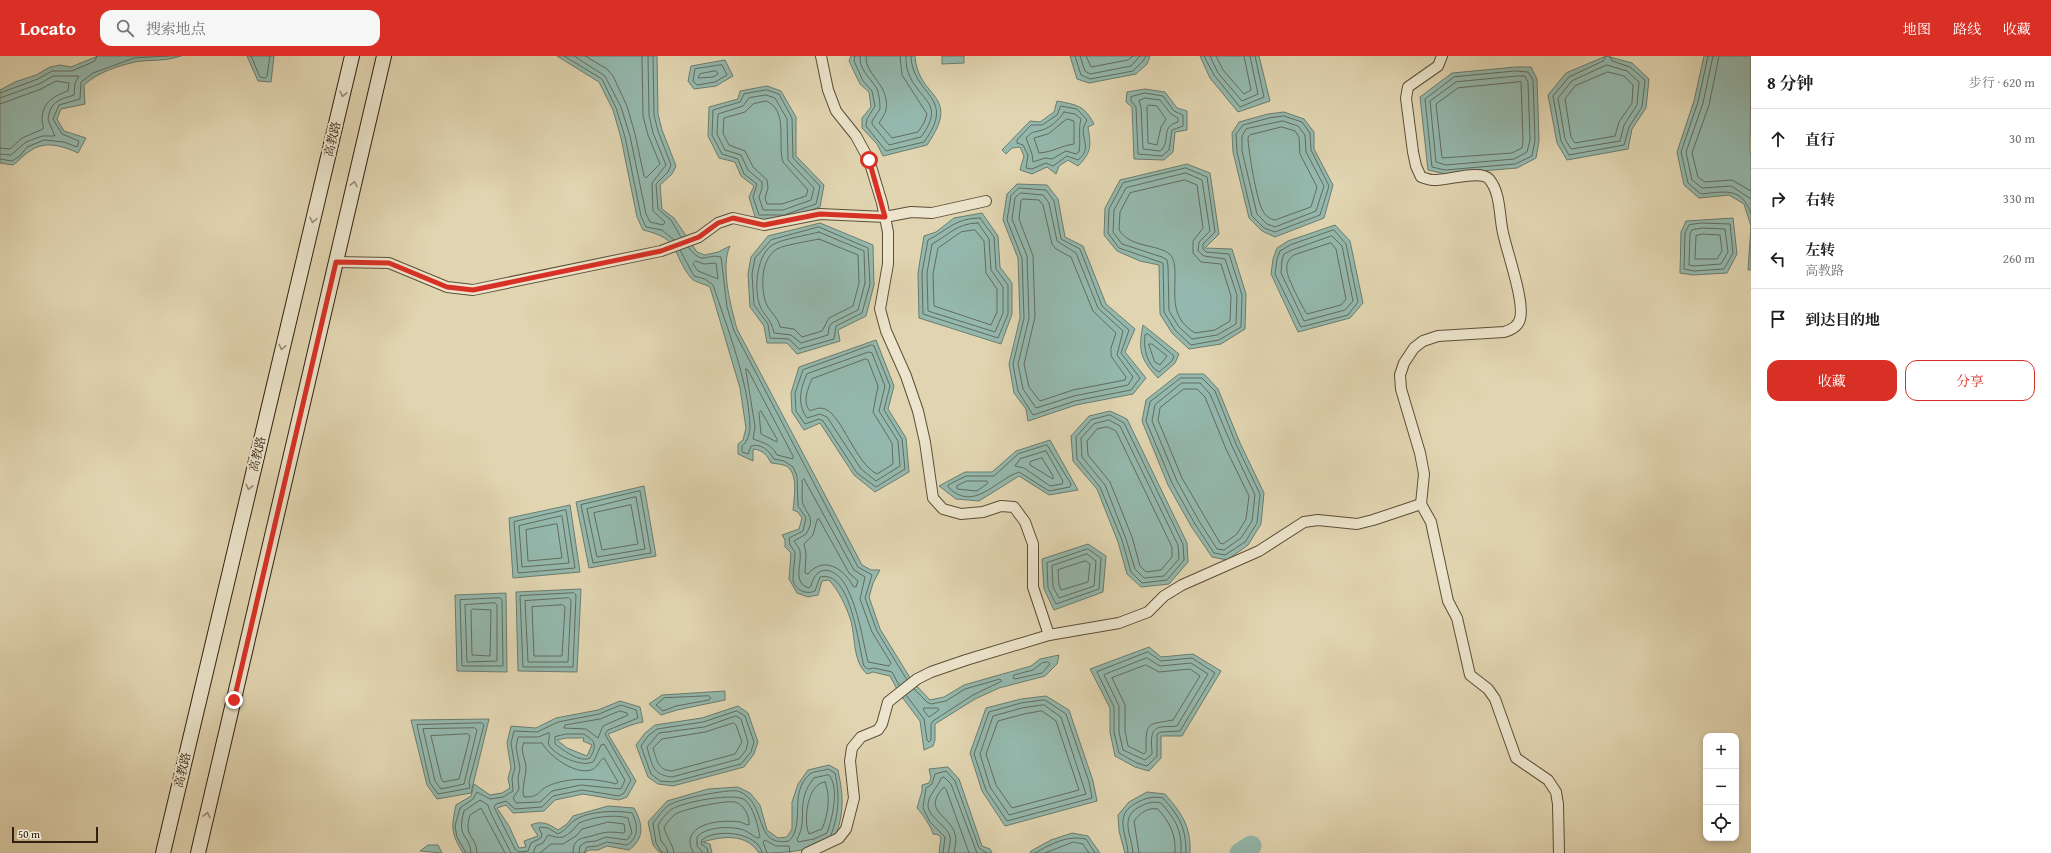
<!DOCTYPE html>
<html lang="zh">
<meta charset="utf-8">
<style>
:root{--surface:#fff;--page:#f6f6f6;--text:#202124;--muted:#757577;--line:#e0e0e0;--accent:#d93025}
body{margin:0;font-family:"Gentium Book Plus","Noto Serif SC",serif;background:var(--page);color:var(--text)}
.controls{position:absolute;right:12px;bottom:12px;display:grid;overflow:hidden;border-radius:8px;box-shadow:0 2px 6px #0003}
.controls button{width:36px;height:36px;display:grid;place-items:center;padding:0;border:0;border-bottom:1px solid var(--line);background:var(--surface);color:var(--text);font:20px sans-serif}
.scale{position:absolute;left:12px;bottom:10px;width:86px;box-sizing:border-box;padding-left:4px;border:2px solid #30210e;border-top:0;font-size:11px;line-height:14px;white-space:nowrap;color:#30210e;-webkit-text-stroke:3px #ece4cc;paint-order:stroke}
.stop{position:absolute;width:12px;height:12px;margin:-9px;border:3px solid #d93025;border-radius:50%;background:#fff}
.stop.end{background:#d93025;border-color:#fff;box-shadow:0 1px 4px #0008}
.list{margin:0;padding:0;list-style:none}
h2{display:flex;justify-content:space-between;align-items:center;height:52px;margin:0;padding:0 16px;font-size:17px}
h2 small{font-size:13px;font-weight:400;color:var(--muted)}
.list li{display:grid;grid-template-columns:26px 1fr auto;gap:12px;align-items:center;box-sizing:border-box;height:60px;padding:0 16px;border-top:1px solid var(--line)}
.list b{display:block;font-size:15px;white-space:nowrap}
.list p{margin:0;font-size:13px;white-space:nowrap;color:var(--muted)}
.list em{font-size:13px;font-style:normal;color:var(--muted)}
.actions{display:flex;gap:8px;padding:12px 16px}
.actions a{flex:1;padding:9px 0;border:1px solid var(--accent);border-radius:12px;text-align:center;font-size:14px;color:var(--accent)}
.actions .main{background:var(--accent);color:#fff}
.icon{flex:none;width:22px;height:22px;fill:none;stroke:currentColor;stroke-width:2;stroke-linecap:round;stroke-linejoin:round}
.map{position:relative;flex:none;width:1751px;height:797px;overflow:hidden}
header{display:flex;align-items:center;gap:24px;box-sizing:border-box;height:56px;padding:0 20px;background:var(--accent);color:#fff}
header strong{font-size:19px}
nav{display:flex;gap:22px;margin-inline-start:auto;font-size:14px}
.search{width:280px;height:36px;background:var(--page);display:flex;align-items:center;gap:10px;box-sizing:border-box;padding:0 14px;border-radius:12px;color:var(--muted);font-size:15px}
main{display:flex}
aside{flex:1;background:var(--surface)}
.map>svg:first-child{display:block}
.water{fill:#94b8ad;stroke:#6c7c6d;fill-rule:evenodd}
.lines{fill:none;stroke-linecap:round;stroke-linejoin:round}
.shore{stroke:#626c5e;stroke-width:1}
.river{stroke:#94b8ad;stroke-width:21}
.minor-casing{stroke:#5c4e37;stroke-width:12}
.secondary-casing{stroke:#30210e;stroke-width:16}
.minor{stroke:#ece4cc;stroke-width:10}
.secondary{stroke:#ece4cc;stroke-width:14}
.oneway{stroke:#978c76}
.route{stroke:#d93025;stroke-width:5}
.labels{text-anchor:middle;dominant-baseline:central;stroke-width:4;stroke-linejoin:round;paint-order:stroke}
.street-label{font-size:12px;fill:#30210e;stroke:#ece4cc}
</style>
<header>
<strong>Locato</strong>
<div class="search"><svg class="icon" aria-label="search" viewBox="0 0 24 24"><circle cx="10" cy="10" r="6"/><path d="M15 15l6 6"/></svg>搜索地点</div>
<nav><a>地图</a><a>路线</a><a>收藏</a></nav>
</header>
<main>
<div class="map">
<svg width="1751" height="797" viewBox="0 0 1751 797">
<rect width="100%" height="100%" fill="#e1d5b1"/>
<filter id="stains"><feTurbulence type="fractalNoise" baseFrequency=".005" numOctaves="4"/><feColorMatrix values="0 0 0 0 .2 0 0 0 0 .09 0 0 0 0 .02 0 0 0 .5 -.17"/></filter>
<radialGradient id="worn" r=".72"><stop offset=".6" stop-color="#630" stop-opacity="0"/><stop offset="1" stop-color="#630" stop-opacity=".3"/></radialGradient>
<g class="water">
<path d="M98,0h83c-18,6 -30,3 -46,6 -18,4 -38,11 -51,23l1,19 -24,5 -4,10 7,12 22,7 -8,15c-15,-7 -33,-13 -48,-2 -7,4 -11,10 -17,14l-13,-2v-73l15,-8 21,-7 14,-8 10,-2 11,2z"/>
<polygon points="247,0 274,0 271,26 258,25"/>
<path d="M557,0h100l1,58 4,16 14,36 -4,8 -12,11 2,24 12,9 23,34 8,3 13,-3 12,-6c-10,21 1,61 7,83l125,236 9,5h9l-7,13 -4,14 11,32 32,52 18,19 14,-3 20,-12 67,-19 9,-7 19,-4 -2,9 -12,12 -46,12 -24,11 -40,25v16l-2,6 -9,4 -4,-29 -21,-28 -9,-17 -17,-4 -6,2c-15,-13 -11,-38 -17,-56 -5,-14 -11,-27 -21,-38l-7,1 -4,14 -10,2 -11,-4 -8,-14 2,-26 -6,-6v-7l-3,-5 17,-6 3,-11 -4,-6 -5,-2c1,-11 5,-33 -4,-42 -4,-4 -12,-4 -18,-5 -4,-8 -8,-13 -18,-14v12l-15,-7v-10l5,-4 3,-12 -6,-40 -30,-101c-5,-3 -16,-5 -19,-9 -20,-25 -9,-39 -48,-48l-6,-13 -16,-79 -8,-28 -14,-28z"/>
<path d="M851,0h64c3,44 48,37 12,89l-44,11 -6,-12 -15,-16v-10l9,-11 -2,-15 -9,-8 -11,-23z"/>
<polygon points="942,0 964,0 964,7 942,8"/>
<polygon points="1070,0 1150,0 1147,8 1136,18 1089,27 1077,23"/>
<polygon points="1200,0 1259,0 1270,45 1238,56 1210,22"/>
<polygon points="1606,0 1632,7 1649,23 1646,52 1632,73 1628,93 1567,104 1557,87 1548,39 1566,17"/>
<polygon points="1704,0 1751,0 1750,95 1751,99 1751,214 1748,214 1751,170 1744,148 1729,139 1699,142 1684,129 1677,96 1694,45"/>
<polygon points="725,4 733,20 716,30 694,33 688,25 691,10"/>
<polygon points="1516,11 1531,11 1537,23 1539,85 1536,102 1517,112 1445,118 1428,114 1420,41 1452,17"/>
<polygon points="767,30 781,35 796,61 796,100 824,129 820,151 784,163 756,164 749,141 754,130 741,120 735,106 719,102 708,80 709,51 738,43 740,35"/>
<polygon points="1145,33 1165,36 1177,52 1187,55 1187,74 1175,76 1173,96 1164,104 1134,103 1132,51 1126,46 1127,36"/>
<path d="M1057,45c20,4 27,4 37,23l-6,3c3,19 4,25 -10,39l-10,-6 -9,6 -3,8 -9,-7 -15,7 -12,-4 4,-14 -4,-9 -8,1 -6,6 -4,-4 28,-29 10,1 14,-10z"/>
<polygon points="1284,56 1304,63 1314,76 1314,93 1333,129 1324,162 1275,181 1262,175 1249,162 1233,96 1232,77 1239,66 1268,58"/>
<polygon points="1187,108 1210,117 1219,178 1205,192 1232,193 1246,238 1245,273 1221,288 1189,293 1172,277 1160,258 1159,209 1140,205 1117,195 1104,179 1105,152 1120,124"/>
<polygon points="1017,128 1047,129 1058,143 1065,181 1083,190 1106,248 1135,273 1125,296 1146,322 1133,338 1076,349 1028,365 1026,353 1014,337 1009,308 1020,262 1018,202 1003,164 1007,138"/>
<polygon points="982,157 998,180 1000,211 1012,227 1012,258 1001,288 919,262 918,217 924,180 936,176 954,162"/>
<polygon points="1733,162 1737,198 1727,217 1693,219 1680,217 1681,176 1686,165"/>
<polygon points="820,167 873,189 874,229 866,260 838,274 840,285 797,298 787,287 767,287 764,270 750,251 748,218 751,201 768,180"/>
<polygon points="1335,169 1350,185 1363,247 1350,262 1298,276 1271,218 1273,203 1277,192 1288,185"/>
<path d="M1143,269l36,29 -4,9 -17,15c-18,-19 -20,-28 -15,-53z"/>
<polygon points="876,284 894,330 888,353 906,382 909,416 875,436 854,419 820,367 804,374 792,356 791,337 799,311"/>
<polygon points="1179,318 1204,318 1218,333 1240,387 1264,437 1261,468 1248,489 1227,504 1212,501 1191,470 1168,429 1142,365 1146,344"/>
<polygon points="1110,355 1127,363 1187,487 1188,506 1169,528 1141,531 1127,518 1118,486 1097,433 1073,405 1071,380 1089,360"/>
<polygon points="1050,384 1078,434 1049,439 1019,420 979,445 956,443 939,430 965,416 992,416 1016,395"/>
<polygon points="644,430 656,500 589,512 576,446"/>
<polygon points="570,449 580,516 513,522 509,462"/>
<polygon points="1088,488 1106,500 1103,536 1054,554 1044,533 1042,503"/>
<polygon points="581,533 577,616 518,615 516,536"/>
<polygon points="506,537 507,616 457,615 455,539"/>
<polygon points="1149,591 1161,601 1193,598 1221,615 1182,680 1161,680 1161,702 1149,715 1135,711 1115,700 1110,676 1110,652 1090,613"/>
<polygon points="725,635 725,644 677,654 661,659 649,648 662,639"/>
<polygon points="1046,640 1069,654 1093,725 1097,745 1005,770 982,735 970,697 986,652 1021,643"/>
<path d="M620,645l20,6 3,15c-12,2 -23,8 -35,12l28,47 -9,16 -8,3 -36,-6 -28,6 -11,11 -31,2 -7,-8 -9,3 12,18 10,22 7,-1 -2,-6 14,-5 -7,-11c11,-5 18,-1 27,5l9,-6 6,-8 35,-10 26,2c9,16 11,30 -5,42l-22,-4 -9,4h-9l-4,3h-122c-12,-20 -12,-25 -7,-48l15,-9 3,-12 16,11 12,-2 8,-5 -2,-10 3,-10 -4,-25 4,-17 25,2 20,-10 42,-8zM566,682h18l-1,3 9,4 -5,11 -20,-8 -10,-8z"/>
<polygon points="738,650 748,657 758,686 754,698 744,711 673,730 658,728 648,721 636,689 645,677 655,669 702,662"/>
<polygon points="489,663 471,737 437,743 427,729 411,664"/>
<path d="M829,709l9,5c6,29 6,43 -4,71 -25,10 -48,12 -75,12 -13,-20 -36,-17 -56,-11l7,2 2,9h-51l2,-1h-4l-6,-7 -5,-23 19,-21 41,-12 30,-2 12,6 10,12 7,25 11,8 9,-1 5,-8v-27l6,-18 10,-14z"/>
<path d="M948,711l11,12 23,67 8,3 2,4h-53l2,-15 -2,-3 -6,-1c-1,-6 -11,-21 -16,-26l5,-17v-6l7,-2 2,-5 -2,-9z"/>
<path d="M1147,736l18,2c17,20 26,32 25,59h-65l-6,-22 -1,-16 11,-13z"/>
<polygon points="1072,777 1088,780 1100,797 1030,797 1031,795 1051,784"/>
<polygon points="428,789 438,789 442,797 420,795"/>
</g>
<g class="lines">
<g class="shore">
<polyline points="251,0 260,21 265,22 267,20 270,0"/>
<polyline points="564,0 602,23 616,52 625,81 641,160 646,171 662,174 674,184"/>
<polyline points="574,0 605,20 621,51 630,80 646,158 650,166 663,169 665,166 653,155 652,127 666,109 653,77 649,59 648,0"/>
<polyline points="585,0 607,13 613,20 627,50 635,78 644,120 646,122 660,108 648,79 643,60 642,0"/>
<polyline points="653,0 654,59 658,75 671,109 668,116 656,128 658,153 671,164 681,181"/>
<path d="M855,0l-1,5 9,20 9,10 3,15 -8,13 -1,7 20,25 38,-9c34,-46 -12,-46 -13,-86"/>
<path d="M860,0c-1,13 9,21 16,31 3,5 4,16 4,22l-8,12v3l17,21 32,-8c26,-35 -3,-36 -13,-65 -2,-5 -2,-11 -2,-16"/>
<path d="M866,0c-1,20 24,28 20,54 -1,5 -5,9 -7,13l13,15 26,-6 6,-9 3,-9 -25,-39 -2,-19"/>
<polyline points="1075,0 1081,19 1090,23 1133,15 1143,5 1146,0"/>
<polyline points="1080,0 1085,15 1090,18 1131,10 1140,0"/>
<polyline points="1086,0 1091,11 1128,4 1133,0"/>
<polyline points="1204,0 1214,19 1240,51 1264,41 1255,0"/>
<polyline points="1210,0 1218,17 1242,45 1258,38 1250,0"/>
<polyline points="1216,0 1223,14 1244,38 1251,34 1244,0"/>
<polyline points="1606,0 1603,5 1569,21 1553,40 1561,85 1569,99 1624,89 1629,71 1642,51 1645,24 1630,11 1612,5 1610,0"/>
<path d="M1708,0l-10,46 -17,50 7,31 13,11c23,-2 41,-8 50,20"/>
<polyline points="1713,0 1703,47 1686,96 1692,124 1702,132 1731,130 1751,143"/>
<polyline points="1719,0 1709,49 1692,97 1698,121 1705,126 1732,124 1751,135"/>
<polygon points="722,9 727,19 715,26 697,29 693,25 695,13"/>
<polygon points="1607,9 1627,15 1639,26 1637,49 1624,69 1620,85 1571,93 1565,83 1558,42 1572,25"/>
<polygon points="716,15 718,18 713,21 698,22 700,18"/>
<polygon points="1516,15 1528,16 1533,24 1535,84 1532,100 1515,108 1445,114 1432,111 1425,43 1454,21"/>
<polygon points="1608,16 1624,20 1633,29 1632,47 1619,66 1615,80 1575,87 1571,81 1565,43 1575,30"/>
<polygon points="1517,20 1525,20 1528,26 1530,84 1527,96 1514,103 1446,109 1436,106 1430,45 1456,26"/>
<polygon points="1521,26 1523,84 1522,92 1512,97 1442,102 1436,48 1458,32"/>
<polygon points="767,34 779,38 792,62 793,102 820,130 816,148 784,159 759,159 753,141 757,128 744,118 738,103 722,98 712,79 713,54 740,46 744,38"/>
<polyline points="0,37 38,23 52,15 72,15 95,5 97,0"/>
<polygon points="1145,37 1163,40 1174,55 1183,59 1183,70 1172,74 1169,94 1162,100 1138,98 1136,51 1131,45 1131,41"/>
<polygon points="766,39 775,42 787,63 788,104 814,132 811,144 783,154 763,154 759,141 762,132 762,126 748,114 741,99 725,94 717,78 718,58 743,50 749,42"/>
<path d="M0,42l39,-14 14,-8h26l-4,7 -1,12c-15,5 -24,6 -26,25l7,16h-13l-16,6 -15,13 -11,-1"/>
<path d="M1145,42l15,2 11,14 7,4v4c-19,5 -6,20 -18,29l-17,-2 -2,-42 -2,-6z"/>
<path d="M766,45c23,8 11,44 17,61l25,28 -2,6 -24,8h-15l-2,-6 3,-10 -1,-8 -14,-13 -8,-16 -16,-6 -6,-12 1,-15 21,-6 8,-8z"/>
<path d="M0,48l41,-15 15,-8 13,2 -1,8c-14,5 -26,11 -26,29 0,3 2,6 1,9l-21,9 -12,11 -10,-1"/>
<polygon points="1149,49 1157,50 1166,63 1161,71 1157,89 1148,87 1147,51"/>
<path d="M1061,50l16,3 10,11c-1,2 -2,4 -3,6 -4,12 9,22 -6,34l-11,-4 -14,10 -7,-3 -14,6 -6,-1 2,-13 -5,-10 -6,-2v-3l14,-15h11l15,-10z"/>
<path d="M1064,56l11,2 6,5c-3,11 0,22 -2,33l-3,2 -10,-3 -14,8 -7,-1 -12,4 -1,-8 -6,-16c8,-8 7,-5 16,-8 8,-2 18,-11 22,-18z"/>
<polygon points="1284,60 1302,66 1310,77 1311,94 1329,130 1320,159 1275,176 1264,172 1252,160 1237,96 1236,78 1243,69 1269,62"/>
<path d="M1067,63l7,2v23c-14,2 -21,8 -35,9l-5,-15 14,-4z"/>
<polygon points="1283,65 1298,70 1305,79 1306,96 1324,130 1316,155 1275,171 1267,168 1257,158 1242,95 1242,80 1246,73"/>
<path d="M1282,71l13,4 4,6 1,17 17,33 -6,20 -36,13c-5,-1 -10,-4 -12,-9 -6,-8 -15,-62 -15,-74l2,-2z"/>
<polyline points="0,103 12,105 20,100 27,91 44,84 64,86 77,91 79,85 62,78 53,63 59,49 80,43 81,26 93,17 134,2 168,0"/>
<polygon points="1186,112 1207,121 1215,176 1203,188 1203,193 1206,196 1229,198 1242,239 1241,271 1219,284 1191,289 1175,274 1164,256 1163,207 1119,192 1108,177 1109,153 1123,127"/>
<polygon points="1186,117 1202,124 1210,175 1199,186 1198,195 1204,200 1225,203 1237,239 1236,268 1217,279 1192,283 1179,271 1169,255 1168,210 1167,204 1162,201 1122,188 1113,176 1114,154 1126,132"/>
<path d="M1185,124l12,5 6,43 -10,13v12l8,9 20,2 10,32 -1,25 -15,9 -20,3c-24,-15 -20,-34 -20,-58 0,-6 0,-12 -3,-18 -9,-14 -40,-7 -53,-27l1,-18 10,-19z"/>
<polygon points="1019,132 1046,134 1054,145 1061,183 1080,193 1102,250 1129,274 1121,297 1140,322 1131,334 1075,345 1033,359 1018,335 1013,308 1024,262 1022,202 1007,164 1011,140"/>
<polygon points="1021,137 1043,139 1049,147 1057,185 1076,197 1098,252 1123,275 1117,299 1133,321 1128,329 1074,340 1036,352 1023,333 1018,308 1029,262 1027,200 1012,163 1015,142"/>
<polygon points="1023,143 1039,144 1043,149 1052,188 1056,193 1071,201 1093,255 1116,277 1111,292 1111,300 1126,321 1125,324 1073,334 1040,345 1029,331 1024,308 1035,261 1033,200 1019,163 1021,145"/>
<path d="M980,162l14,19 2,32 12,16v29l-10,24 -75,-24 -1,-41 6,-33c20,-10 27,-22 52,-22z"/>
<path d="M978,167l11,16 2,31 12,17v26l-8,19 -67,-21 -1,-38 5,-29c17,-9 25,-21 46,-21z"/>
<polygon points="1702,167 1730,168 1733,197 1724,213 1694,215 1684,213 1685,177 1689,169"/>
<polygon points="819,171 868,192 870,228 862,257 836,270 834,283 799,293 789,283 770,282 768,268 754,249 752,218 755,202 771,184"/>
<polygon points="1703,172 1725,173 1728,196 1721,208 1694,210 1689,209 1690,178 1692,174"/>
<polygon points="975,174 984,185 986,217 997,233 997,256 991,269 934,250 933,218 938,192 961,176"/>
<polygon points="1334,174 1346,188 1358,246 1348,259 1301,271 1275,218 1277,203 1280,195 1290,189"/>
<path d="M819,176l45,19 1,32 -7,27 -26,13 -3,4 -1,8 -27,8 -10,-8 -17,-2c-3,-16 -12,-18 -15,-30 -5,-16 -2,-50 15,-59 9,-5 34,-9 45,-12z"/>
<polygon points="1703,178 1720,179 1722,195 1717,203 1695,203 1696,180"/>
<polygon points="1332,180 1342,190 1353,245 1345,254 1304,265 1281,217 1282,204 1284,198 1292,194"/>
<path d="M819,183l39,16 1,28 -6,23 -24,12 -7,13 -20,6 -8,-8 -14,-2c-2,-11 -13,-17 -15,-27 -4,-16 -4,-41 12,-51 7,-4 33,-8 42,-10z"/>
<path d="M1331,187l5,6 10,50 -5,6 -34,9c-4,-5 -20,-37 -20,-43 -1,-7 1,-12 7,-16z"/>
<path d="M688,191c16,20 17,6 33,10l6,50 7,24 124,236 14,8 -7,23 12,33 30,49"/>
<path d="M680,194l14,26 11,3 8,6c14,42 36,98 37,142 0,7 -3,15 -8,19v6l6,2 3,-8c11,-3 18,5 23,13l10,2 9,6 4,9 1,30 8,12 -3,13 -14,7 1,7 5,7c0,9 -2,18 -2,27 1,11 13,16 22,12l5,-14c31,-8 38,68 44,89l4,3 6,-1 18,4 7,13"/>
<polygon points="696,205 704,208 716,207 718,223 698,215 693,208"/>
<path d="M1148,278l26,22 -2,5 -13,11c-12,-6 -16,-25 -14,-37z"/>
<polygon points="1149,288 1152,288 1167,300 1160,309 1155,306"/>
<polygon points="872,289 874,290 890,330 884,354 902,383 905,413 876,431 857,417 823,365 819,363 805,368 796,355 795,337 803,314"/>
<path d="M869,296l3,1 13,33 -6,25 19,30 2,25 -24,15 -15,-12 -34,-52 -7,-3 -13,4c-10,-14 -7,-29 0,-44z"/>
<path d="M866,303l2,1 10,26 -5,26 19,31 1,21 -16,10c-22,-11 -35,-59 -52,-65 -5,-2 -10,0 -15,2 -8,-9 -2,-23 2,-32z"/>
<path d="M746,313l2,1 45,86v3l-16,-4c-6,-11 -13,-12 -24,-16l2,-12z"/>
<polygon points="1181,322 1202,322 1215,335 1236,388 1260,438 1257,467 1245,486 1225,499 1214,497 1195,468 1172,427 1146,365 1150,346"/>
<polygon points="1182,327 1200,327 1210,338 1232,390 1255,439 1252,465 1241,482 1224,494 1217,493 1199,465 1177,425 1152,365 1155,349"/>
<polygon points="1184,333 1197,333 1205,341 1226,393 1249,440 1246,463 1237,478 1223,488 1220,487 1182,422 1158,364 1160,352"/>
<polygon points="761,355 777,383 777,386 761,378 759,357"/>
<polygon points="1110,359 1124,367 1183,488 1184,504 1167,524 1142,527 1131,516 1122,484 1100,431 1077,403 1076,381 1091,364"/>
<polygon points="1109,364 1120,370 1178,489 1179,503 1164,520 1144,522 1135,513 1126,483 1105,429 1082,401 1081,382 1094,368"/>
<polygon points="1108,371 1116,375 1172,491 1172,501 1161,514 1146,516 1140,510 1132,481 1110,426 1088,399 1087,385 1097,373"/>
<path d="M1047,389l24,39 -1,3 -21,4 -30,-19c-24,8 -45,41 -71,15v-2l18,-9h28l24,-22z"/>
<polygon points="1046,395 1063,425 1062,428 1050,430 1024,412 1015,410 1020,403"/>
<polygon points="1042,402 1053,420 1053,423 1030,409 1030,406"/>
<path d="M804,423l50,91 11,7 -5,22 12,33 19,31 -2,3 -21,-4c-6,-25 -9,-50 -21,-74 -9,-19 -30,-27 -36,-2l-2,2c-17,-5 -7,-23 -9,-36 0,-4 -4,-7 -6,-11l12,-7c9,-15 3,-17 -3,-30 -2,-5 0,-17 -1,-23z"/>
<polygon points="967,425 987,425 988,427 977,435 957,433 957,430"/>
<polygon points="640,435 651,497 593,507 581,449"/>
<polygon points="636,441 645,493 597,501 587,453"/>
<polygon points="631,449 638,488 602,494 594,457"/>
<polygon points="566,454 575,512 518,517 514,466"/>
<polygon points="562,460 569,507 522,511 519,470"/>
<path d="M819,463l30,54 9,8 -2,6 -3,-1c-9,-17 -29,-31 -45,-12l-3,-1 1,-20 -2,-9 9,-9 4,-15z"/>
<polygon points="557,468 562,502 528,505 526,474"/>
<polygon points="1088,493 1101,502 1099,533 1056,548 1048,532 1047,507"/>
<polygon points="1087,498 1096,505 1094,530 1059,542 1053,531 1052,510"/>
<polygon points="1086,505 1090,508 1088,526 1061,534 1059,529 1058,514"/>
<polygon points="574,537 576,539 573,611 523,611 520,540"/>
<polygon points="500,542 502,544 503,610 462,610 460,544"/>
<polygon points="569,542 571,544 568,606 528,606 525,545"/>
<polygon points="495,547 497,549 497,605 467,606 465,549"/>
<polygon points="563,549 565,551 562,600 534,600 532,551"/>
<polygon points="473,553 491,554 490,600 472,599 471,555"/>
<polygon points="1148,596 1161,605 1192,602 1215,617 1180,675 1161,676 1157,678 1157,700 1147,710 1137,707 1119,697 1114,676 1114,651 1097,616"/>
<path d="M1147,602l13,8 31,-3 17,11 -31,52c-5,1 -11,0 -16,1 -13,2 -9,18 -9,27l-7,6 -22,-10 -4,-18v-26l-15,-31z"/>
<polygon points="1048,606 1050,608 1042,617 1015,623 1013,622 1014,619 1033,614 1042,607"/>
<path d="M1146,609l13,7 31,-3 10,7 -27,44c-27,5 -27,1 -27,32l-2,2 -16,-8 -3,-15v-26l-13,-27z"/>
<polyline points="906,639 924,663 927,684 929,686 931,684 931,668 933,665 973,639 1002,625 1000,623 965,633 946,645 931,648 927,646 914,633"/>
<polygon points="709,640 711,642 709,644 676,650 663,655 656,649 664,642"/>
<polygon points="1045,644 1066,658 1089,726 1092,742 1007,765 986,734 974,698 989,656 1021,647"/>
<polygon points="1044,649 1061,661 1086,738 1009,759 990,731 980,698 993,660 1022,652"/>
<polygon points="924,652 938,652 939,654 929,661 924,655"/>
<polygon points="620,655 627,657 628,659 603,670 598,682 586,673 564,672 565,669 600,663"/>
<polygon points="737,655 745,660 754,686 751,696 741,708 673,726 660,725 651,718 641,690 648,680 657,673 703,666"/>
<polygon points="1042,655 1056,665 1079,734 1012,752 996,729 986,698 998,665 1024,658"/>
<path d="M736,660l5,3 7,23 -2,8 -7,9 -67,18c-20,-2 -20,-13 -25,-30l12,-14 45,-6z"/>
<polygon points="482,667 484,669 469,726 470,732 438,738 430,727 417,669"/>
<path d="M734,667l2,2 6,17 -7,12 -63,17c-15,-1 -15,-11 -19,-23l9,-9 43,-7z"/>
<polygon points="475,672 477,674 464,728 441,733 435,725 423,673"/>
<path d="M549,677c2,4 -2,7 0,12 5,10 35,24 45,16l7,-16 3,-1 21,36 -4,9 -40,-4 -29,6 -12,11 -24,1 -3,-5 6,-9 -1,-11 2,-10 -4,-21 2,-10h20z"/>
<polygon points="468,678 470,680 459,723 443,726 441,722 431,680"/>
<path d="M566,678h18c12,8 13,11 6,24 -10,5 -27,-8 -35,-14v-7z"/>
<path d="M524,687h18c7,13 33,32 49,27 7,-2 8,-10 13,-12l14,24 -2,2c-21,-6 -48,-7 -68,2 -12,6 -7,11 -24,11 -3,-8 2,-20 2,-29 0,-8 -7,-19 -2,-25z"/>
<path d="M829,719c11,13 3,44 -2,58l-13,6 -16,3 -1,-3c12,-19 -3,-37 17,-61z"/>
<path d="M825,726c6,14 3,33 -3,47l-13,5c-6,-12 -2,-51 16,-52z"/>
<path d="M466,797l-9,-16 -2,-11 5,-18 13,-9 4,-7 13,7 13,-2 10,-6 -1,-13 3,-10 -4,-25 3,-12 23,1 21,-10 41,-8 22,-9 15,5 2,8 -30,12 -3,4 26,46 -7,13 -5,3 -37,-6 -29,6 -11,11 -27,2 -9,-8 -10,3 -2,3 21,42 4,3 9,-1 3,-8 10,-5 1,-4 -3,-5 1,-2 8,1 10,6c8,-4 11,-10 17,-14 12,-9 43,-10 57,-7 6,11 7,25 -5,32l-20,-3 -10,4 -10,1 -3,6"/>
<path d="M471,797c-1,-19 -15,-14 -7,-42l16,-11 8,5c1,7 19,39 23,48"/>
<path d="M477,797c-1,-18 -14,-16 -7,-38l11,-7 24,45"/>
<path d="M533,797l3,-7 7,-3 5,-8c12,3 14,5 25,-5 2,-2 4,-5 6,-7 13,-6 36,-9 49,-5l4,15 -5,7 -21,-3 -10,4 -10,1 -6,4 -1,7"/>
<path d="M540,797l11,-9h12l13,-8 6,-7 26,-7 16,2 1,7 -1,2c-13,-1 -16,-2 -29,2 -11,4 -22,1 -22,18"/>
<path d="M662,797l-6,-10 -3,-20c5,-6 10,-14 16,-18 9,-6 58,-16 69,-14 3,1 8,4 10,6 17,16 9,50 41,44 17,-17 -1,-49 21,-67 4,-3 13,-3 18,-5l7,4c5,22 4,41 -4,62"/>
<path d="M668,797l-2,-6 -5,-6 -3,-16c3,-5 9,-13 14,-16 11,-7 63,-17 73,-9 9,8 13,26 15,37l-3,1c-5,-3 -11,-8 -17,-9 -12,-3 -35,-2 -43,8v9l6,7"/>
<path d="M674,797c-1,-9 -8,-16 -10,-26 3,-4 7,-9 10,-12 8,-6 52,-15 61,-13 9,2 15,15 14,23 -3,0 -5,-2 -9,-3 -13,-2 -42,-1 -49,14 -2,6 -1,12 3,17"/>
<path d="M708,797l-1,-5 -6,-4 1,-4c13,-12 57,-8 60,13"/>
<polyline points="767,797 763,786 765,784 776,790 789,790 790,797"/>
<polyline points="943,797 945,781 930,766 923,752 926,732 932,728 935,718 946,715 955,725 979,792 987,797"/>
<path d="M948,797c1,-5 3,-11 2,-16 -2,-11 -19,-17 -22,-30 -1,-12 10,-19 13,-29l3,-1 7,7 26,69"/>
<path d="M954,797c1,-6 3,-13 1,-19 -5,-19 -34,-23 -11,-47l2,2 23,64"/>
<path d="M1035,797c16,-9 32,-18 51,-14l9,14"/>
<polyline points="1045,797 1073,786 1083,788 1089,797"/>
<path d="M1128,797c-1,-20 -15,-37 8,-50 10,-5 16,-7 27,-5 17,19 23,30 23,55"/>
<path d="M1133,797c-1,-17 -14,-35 6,-46 8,-4 13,-6 22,-4 15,17 21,27 20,50"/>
<path d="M1139,797l-5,-32c6,-8 14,-14 24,-12 12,14 18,25 17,44"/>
</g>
<polyline class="river" points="1240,797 1251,790"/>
<g class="minor-casing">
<g id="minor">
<polyline points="821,0 828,34 836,55 856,80 869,104 882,147 888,176 888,208 880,253 886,275 906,320 918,355 925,386 933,442 943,453 961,458 983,456 1001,450 1014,451 1025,466 1033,488 1033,531 1049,579"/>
<path d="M1442,0l-4,10 -30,21 -2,11 7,54 3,14 5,11c4,1 8,3 12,3 13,1 47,-11 56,-1 12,14 10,37 14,54 4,19 22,69 17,86 -2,8 -9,11 -16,13l-66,4 -15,5 -9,7 -10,15 -4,12 1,14 19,64 4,21 -3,30 10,18 17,79 9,17 13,57 18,14 7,10 21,59 32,22 8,12 2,12 1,49"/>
<polyline points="336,206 389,207 447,231 473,234 661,195 699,181 718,167 733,162 764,169 820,158 885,161 911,156 932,157 986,145"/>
<polyline points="807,797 839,782 846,773 854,742 850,705 852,692 861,681 878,674 882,668 888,646 917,623 931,616 966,604 1049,579 1119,567 1148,556 1164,540 1182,529 1259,495 1304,466 1318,464 1357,468 1373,464 1421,448"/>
</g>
</g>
<g class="secondary-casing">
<g id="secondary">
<polyline points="163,797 352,0"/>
<polyline points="198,797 384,0"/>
</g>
</g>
<use href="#minor" class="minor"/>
<use href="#secondary" class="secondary"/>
</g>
<defs><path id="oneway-chevron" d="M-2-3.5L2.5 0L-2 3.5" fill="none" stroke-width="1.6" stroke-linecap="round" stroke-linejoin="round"/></defs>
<g class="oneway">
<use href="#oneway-chevron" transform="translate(343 38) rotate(103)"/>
<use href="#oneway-chevron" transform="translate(354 128) rotate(-77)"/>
<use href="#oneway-chevron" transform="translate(313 164) rotate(103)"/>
<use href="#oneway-chevron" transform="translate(282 291) rotate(103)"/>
<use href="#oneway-chevron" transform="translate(249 431) rotate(103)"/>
<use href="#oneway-chevron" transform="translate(207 759) rotate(-77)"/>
</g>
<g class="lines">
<polyline class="route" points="234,644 336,206 389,207 447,231 473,234 661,195 699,181 718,167 733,162 764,169 820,158 885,161 869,104"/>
</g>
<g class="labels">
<g class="street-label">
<text transform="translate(332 83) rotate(-77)">高教路</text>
<text transform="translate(257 398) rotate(-77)">高教路</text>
<text transform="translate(182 714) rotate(-77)">高教路</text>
</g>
</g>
<rect width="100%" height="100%" filter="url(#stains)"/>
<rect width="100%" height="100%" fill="url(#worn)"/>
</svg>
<div class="controls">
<button>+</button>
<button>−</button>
<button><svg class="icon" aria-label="locate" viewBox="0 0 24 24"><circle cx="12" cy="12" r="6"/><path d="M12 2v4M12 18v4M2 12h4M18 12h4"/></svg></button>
</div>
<div class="scale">50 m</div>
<div class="stop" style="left:869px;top:104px"></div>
<div class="stop end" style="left:234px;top:644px"></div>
</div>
<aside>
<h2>8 分钟<small>步行 · 620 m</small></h2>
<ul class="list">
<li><svg class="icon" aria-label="ahead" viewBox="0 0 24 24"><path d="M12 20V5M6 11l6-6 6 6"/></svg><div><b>直行</b></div><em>30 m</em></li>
<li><svg class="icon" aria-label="right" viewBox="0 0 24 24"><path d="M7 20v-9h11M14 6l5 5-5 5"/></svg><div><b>右转</b></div><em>330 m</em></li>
<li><svg class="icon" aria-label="left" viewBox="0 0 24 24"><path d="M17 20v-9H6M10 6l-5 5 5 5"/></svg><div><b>左转</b><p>高教路</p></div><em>260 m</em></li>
<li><svg class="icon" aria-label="arrive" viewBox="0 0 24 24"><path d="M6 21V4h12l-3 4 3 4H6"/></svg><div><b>到达目的地</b></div></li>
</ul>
<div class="actions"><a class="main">收藏</a><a>分享</a></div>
</aside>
</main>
